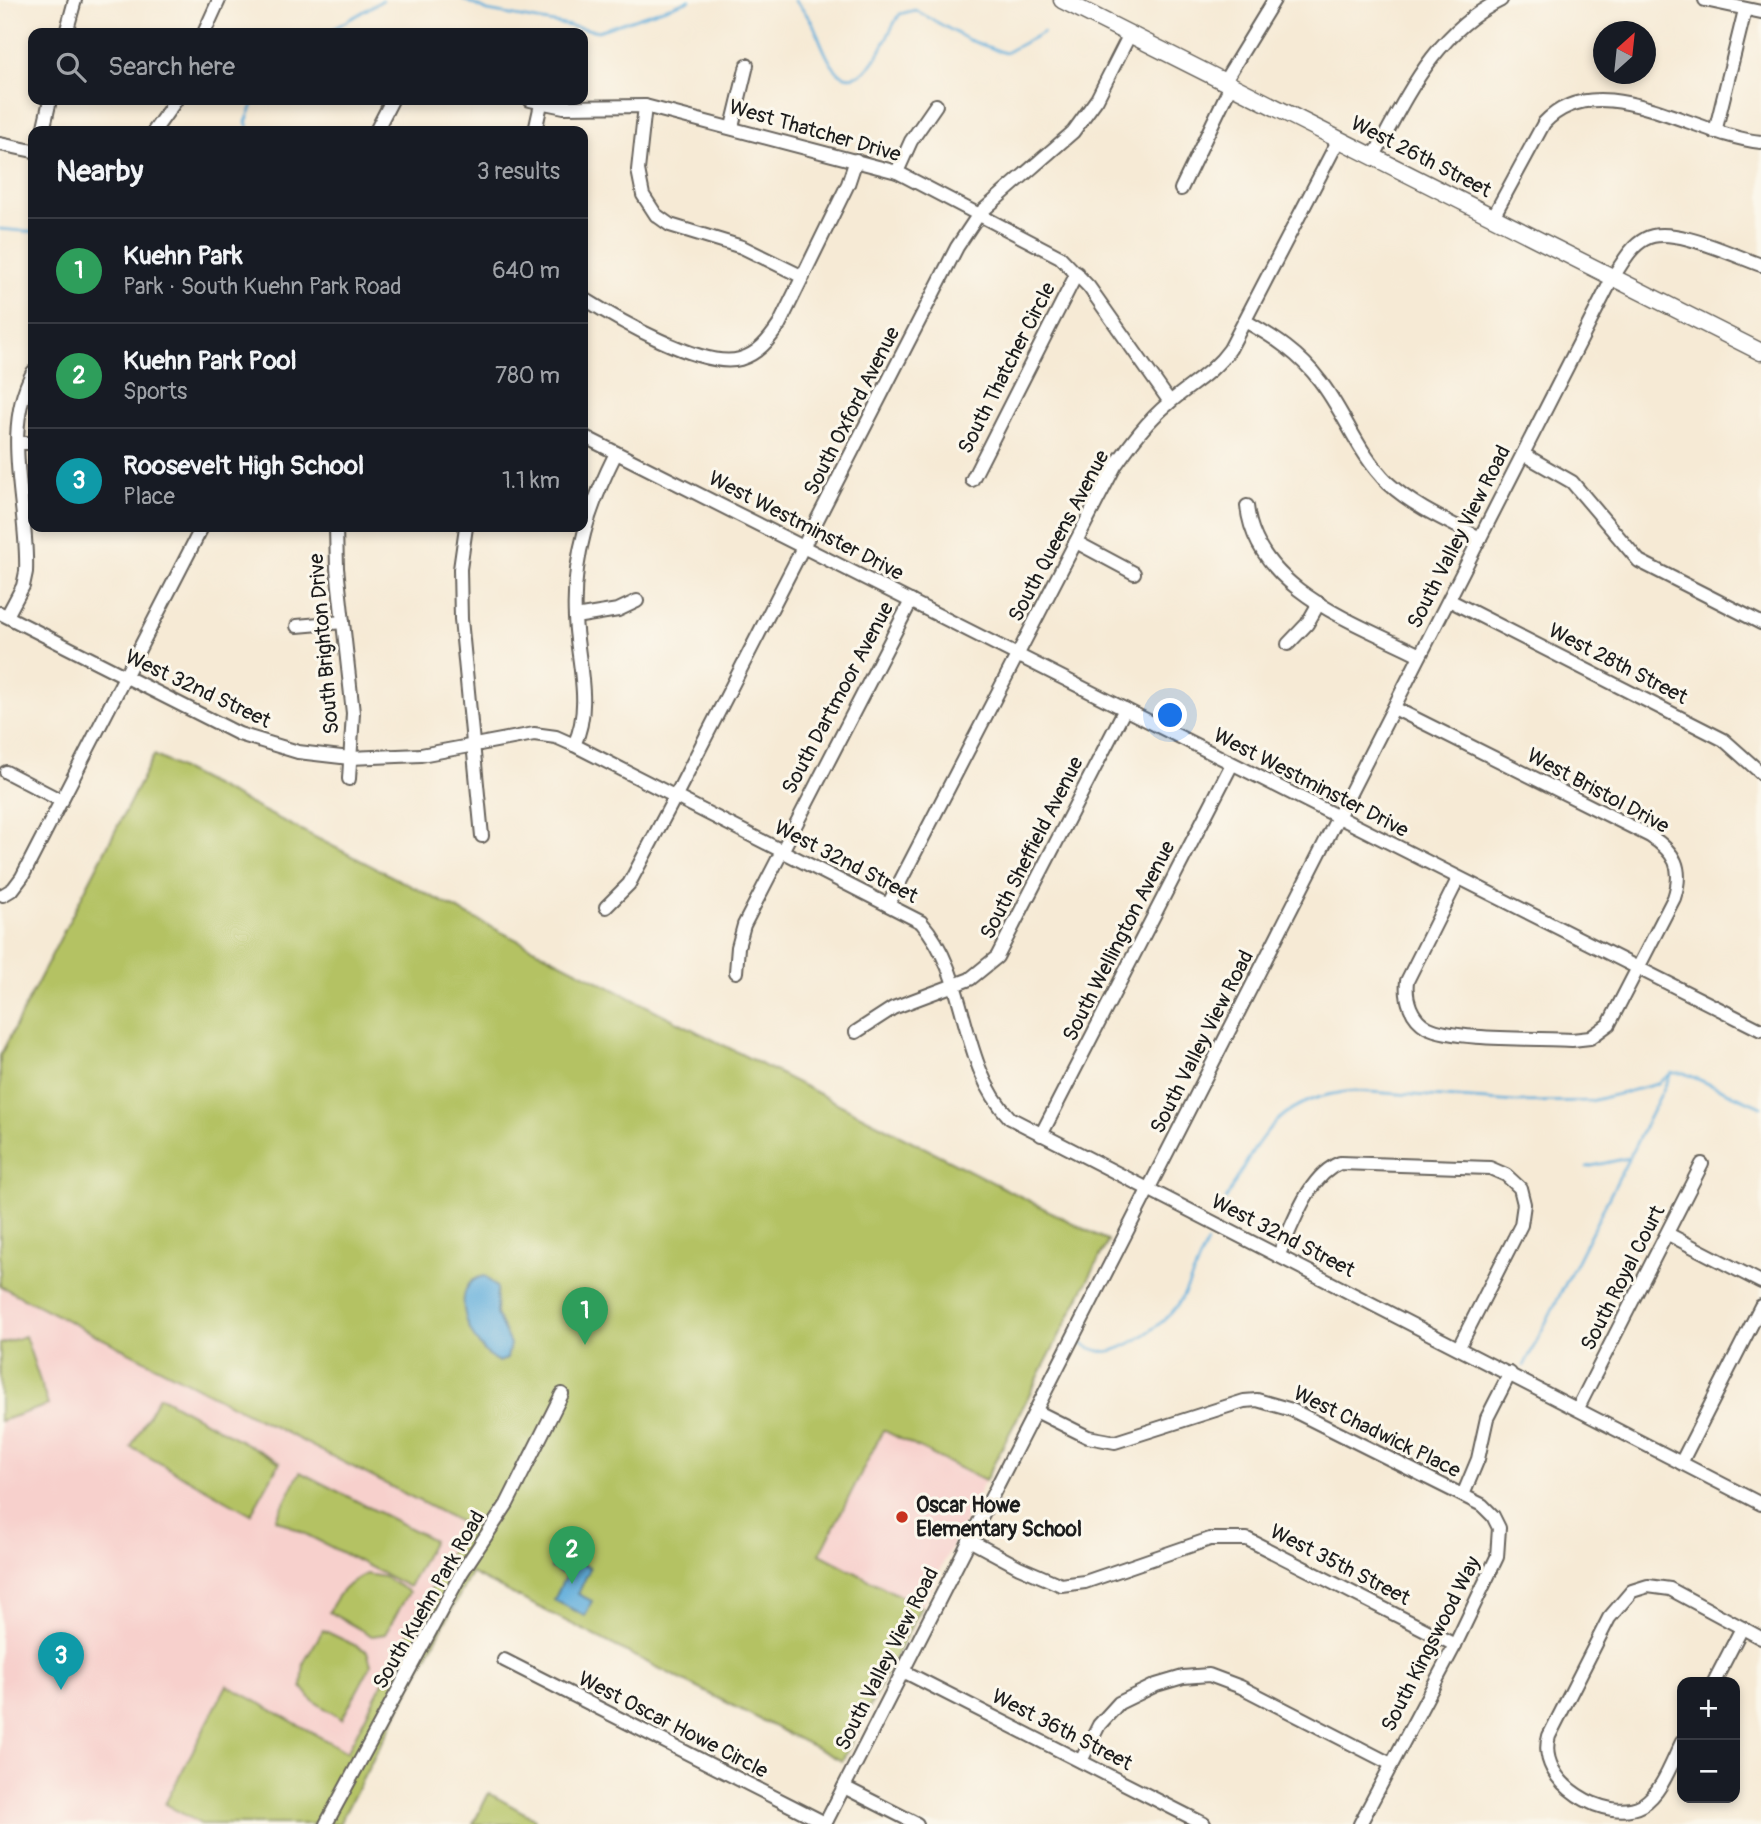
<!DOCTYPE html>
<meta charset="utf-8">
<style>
:root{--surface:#171b24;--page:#20242c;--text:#f1f3f6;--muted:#9ea1a6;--line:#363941;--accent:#8c9099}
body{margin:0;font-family:Pangolin,sans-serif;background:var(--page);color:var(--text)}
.controls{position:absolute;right:21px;bottom:21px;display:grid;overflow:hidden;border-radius:14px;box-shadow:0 4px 10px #0003}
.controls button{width:63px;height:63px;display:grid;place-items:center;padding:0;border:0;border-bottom:2px solid var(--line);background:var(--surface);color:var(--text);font:35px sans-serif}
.compass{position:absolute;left:1593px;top:21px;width:63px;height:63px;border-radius:50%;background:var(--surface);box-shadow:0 4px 10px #0003;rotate:27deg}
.you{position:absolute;left:1171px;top:716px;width:24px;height:24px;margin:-18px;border:5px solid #fff;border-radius:50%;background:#1a73e8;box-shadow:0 0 0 10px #1a73e833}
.badge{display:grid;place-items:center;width:46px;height:46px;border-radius:50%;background:var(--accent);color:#fff;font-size:23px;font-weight:700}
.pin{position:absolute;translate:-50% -58px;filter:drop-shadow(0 2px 4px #0008)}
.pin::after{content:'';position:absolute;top:37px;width:24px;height:21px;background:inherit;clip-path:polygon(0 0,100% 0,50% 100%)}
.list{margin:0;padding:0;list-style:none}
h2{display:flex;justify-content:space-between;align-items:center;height:91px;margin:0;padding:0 28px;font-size:30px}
h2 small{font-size:23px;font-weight:400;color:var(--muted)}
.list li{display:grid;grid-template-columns:46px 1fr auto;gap:21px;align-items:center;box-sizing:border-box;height:105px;padding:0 28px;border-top:2px solid var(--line)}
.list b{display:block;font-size:26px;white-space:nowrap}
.list p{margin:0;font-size:23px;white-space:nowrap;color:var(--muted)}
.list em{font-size:23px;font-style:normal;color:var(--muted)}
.icon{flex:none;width:38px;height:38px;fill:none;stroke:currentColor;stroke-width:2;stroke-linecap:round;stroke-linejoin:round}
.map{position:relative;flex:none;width:1761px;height:1824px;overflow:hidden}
.search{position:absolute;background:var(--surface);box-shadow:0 4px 10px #0003;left:28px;top:28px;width:560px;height:77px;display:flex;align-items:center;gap:18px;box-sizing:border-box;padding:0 24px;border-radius:14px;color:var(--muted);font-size:26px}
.panel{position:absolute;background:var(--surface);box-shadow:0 4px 10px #0003;left:28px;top:126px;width:560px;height:406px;border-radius:14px}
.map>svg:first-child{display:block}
.built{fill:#f7d0cc}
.green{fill:#b4c264;stroke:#686f40;stroke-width:2}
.water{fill:#62aedb;stroke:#3f657c;stroke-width:2}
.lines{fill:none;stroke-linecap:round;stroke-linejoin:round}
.stream{stroke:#62aedb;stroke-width:2.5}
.minor-casing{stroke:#68645d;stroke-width:16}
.major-casing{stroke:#68645d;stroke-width:19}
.minor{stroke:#fff;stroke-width:12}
.major{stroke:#fff;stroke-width:16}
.poi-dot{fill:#c8321e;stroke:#fbf7ec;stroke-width:2.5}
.labels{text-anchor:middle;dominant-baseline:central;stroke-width:6;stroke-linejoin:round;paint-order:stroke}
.street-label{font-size:21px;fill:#1c1c1c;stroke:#fbf7ec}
.poi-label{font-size:21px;font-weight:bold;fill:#1c1c1c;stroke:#fbf7ec;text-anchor:start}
</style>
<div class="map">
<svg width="1761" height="1824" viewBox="0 0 1761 1824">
<rect width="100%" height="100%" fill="#fbf7ec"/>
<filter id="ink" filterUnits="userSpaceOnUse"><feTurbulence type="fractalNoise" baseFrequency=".0143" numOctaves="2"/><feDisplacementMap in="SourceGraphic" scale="14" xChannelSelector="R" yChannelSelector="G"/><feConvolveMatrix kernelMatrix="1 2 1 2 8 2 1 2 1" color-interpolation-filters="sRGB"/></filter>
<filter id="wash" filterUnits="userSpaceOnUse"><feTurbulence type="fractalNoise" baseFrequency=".00686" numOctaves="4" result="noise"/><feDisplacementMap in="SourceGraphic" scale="28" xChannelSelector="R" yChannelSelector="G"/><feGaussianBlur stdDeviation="1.57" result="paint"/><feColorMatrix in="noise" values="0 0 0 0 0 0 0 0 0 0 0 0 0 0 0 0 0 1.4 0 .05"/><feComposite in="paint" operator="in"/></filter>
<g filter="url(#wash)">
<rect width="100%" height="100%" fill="#f6ead5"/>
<g class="built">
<polygon points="0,1286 464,1524 347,1752 227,1685 166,1804 201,1824 0,1824"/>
<polygon points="883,1430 985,1481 921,1607 819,1554"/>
</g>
<g class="green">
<polygon points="154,755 1108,1241 985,1481 883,1430 820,1554 921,1607 842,1761 471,1573 339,1824 201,1824 165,1804 227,1685 347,1752 464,1524 0,1286 0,1056"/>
<polygon points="25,1336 48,1405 0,1421 0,1344"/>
<polygon points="159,1396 280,1462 251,1514 131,1447"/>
<polygon points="300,1472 433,1540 409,1587 276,1519"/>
<path d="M366,1574l18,3 25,15 -24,42 -13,2 -43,-24c9,-19 18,-29 37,-38z"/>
<polygon points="323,1630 367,1651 371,1665 342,1719 312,1700 302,1687 304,1662"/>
<polygon points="489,1793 535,1819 533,1824 473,1824"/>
</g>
<g class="water">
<path d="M485,1276l12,12 -1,26 14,30 -3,15 -8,3c-30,-13 -55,-80 -14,-86z"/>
<polygon points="559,1553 590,1568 578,1594 592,1601 585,1616 554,1600 566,1575 551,1568"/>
</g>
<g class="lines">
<g class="stream">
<polyline points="464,0 488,11 598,31 690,0"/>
<path d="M794,0c7,7 15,17 20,26 9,19 21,69 52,44 15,-12 22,-40 34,-56l15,-4 54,30 36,13 39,-21"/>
<polyline points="326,33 383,0"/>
<polyline points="250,131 246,122 255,100"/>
<polyline points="0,229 33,232"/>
<polyline points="1587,1167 1628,1158"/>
<path d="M1226,1199c34,-62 50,-102 129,-108l162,11 74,-1 66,-17 15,-11h12l77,34"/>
<path d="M1075,1341c8,3 16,8 25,10 20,5 65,-28 77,-45 12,-18 20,-42 30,-63"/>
<polyline points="1524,1366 1670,1076"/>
</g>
</g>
</g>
<g filter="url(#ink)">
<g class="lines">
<g class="minor-casing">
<g id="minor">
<polyline points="1705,0 1761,12"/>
<polyline points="66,33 75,0"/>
<polyline points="204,33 219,0"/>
<polyline points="1224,82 1274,0"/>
<polyline points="530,100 564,107 645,106 897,172 1060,257 1089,287 1170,402"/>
<polyline points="645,106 638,170 643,195 656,215 670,225 742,247 803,277"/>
<polyline points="732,127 747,65"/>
<polyline points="43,131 50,100"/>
<polyline points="154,131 176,100"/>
<polyline points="376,131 392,100"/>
<polyline points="535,131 541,104"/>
<polyline points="1715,132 1745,10"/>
<polyline points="0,144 33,151"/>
<path d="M1374,156c33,-60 61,-124 127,-156"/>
<polyline points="897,172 911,141 936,105"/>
<polyline points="1181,189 1231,85"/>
<path d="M1493,217l51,-94c54,-59 151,13 217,19"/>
<path d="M583,298c32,20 120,72 157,61 18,-5 29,-19 39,-34l69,-141 8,-24"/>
<path d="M1245,321c29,16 55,33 75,60 25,32 38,73 68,102 26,24 61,39 92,55"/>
<polyline points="583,436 1761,1030"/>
<polyline points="18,443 33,443"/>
<polyline points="1523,454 1572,482 1639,561 1761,623"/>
<polyline points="972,480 1077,273"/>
<path d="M1247,506c9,84 110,117 173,149"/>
<polyline points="336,527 337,568 353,713 349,779"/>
<polyline points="466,527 460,569 461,619 482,836"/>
<polyline points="1076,542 1134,573"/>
<polyline points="1449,600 1724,740 1761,773"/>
<path d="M0,613l239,121 59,18 52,6 71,-3 113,-21 22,3 18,8 347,177c49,56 37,142 89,196l751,386"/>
<path d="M7,616l16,-30 3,-14c3,-64 -26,-140 7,-200"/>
<polyline points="575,617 618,610 637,601"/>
<polyline points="297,626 343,622"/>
<polyline points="1288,644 1307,624 1319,603"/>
<path d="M1394,708l256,128c25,16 34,32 24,62l-65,126 -19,14 -18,2c-34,-2 -118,1 -145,-13 -16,-9 -22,-28 -20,-46l51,-102"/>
<path d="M574,745c19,-39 3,-85 1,-127 -3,-61 14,-111 41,-165"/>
<polyline points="6,772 62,801"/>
<polyline points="3,895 13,889 22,877 202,527"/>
<path d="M888,905l227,-439c16,-23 32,-45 54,-63 22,-19 44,-30 61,-54l109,-210"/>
<polyline points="606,907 629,884 675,797 957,247 979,214 1073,132 1097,99 1130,34"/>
<polyline points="736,972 738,947 744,925 911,601"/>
<polyline points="856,1032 893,1008 970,979 997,957 1125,709"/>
<polyline points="1041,1135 1232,764"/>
<polyline points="1668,1234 1761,1282"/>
<path d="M1278,1256c15,-30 29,-80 62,-93l150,5 16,7 14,13 4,16 -3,21 -62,122"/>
<polyline points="1578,1408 1702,1164"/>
<polyline points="1036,1411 1088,1437 1115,1442 1244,1401 1257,1400 1292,1410 1482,1505 1493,1516 1499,1528 1497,1557 1455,1645 1360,1824"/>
<polyline points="1681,1463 1761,1306"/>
<polyline points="1463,1495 1478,1459 1487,1418 1510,1373"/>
<polyline points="969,1540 1019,1567 1061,1585 1085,1582 1210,1539 1247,1539 1455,1645"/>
<polyline points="504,1660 825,1823"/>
<polyline points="903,1671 1204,1824"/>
<polyline points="1714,1682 1742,1628"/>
<path d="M1682,1742c-10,20 -20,51 -40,63 -34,19 -107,-22 -93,-69l60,-118 23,-27 16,-5 22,3 91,49"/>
<polyline points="1081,1761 1099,1725 1119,1703 1156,1685 1183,1677 1209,1675 1241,1687 1391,1764"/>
<polyline points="844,1787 917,1824"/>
<polyline points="326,1824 462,1572 507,1504 562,1394"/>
<path d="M825,1824l788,-1547c9,-13 17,-30 32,-38 26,-15 89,17 116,26"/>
</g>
</g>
<g class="major-casing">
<polyline id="major" points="1062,0 1761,352"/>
</g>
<use href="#minor" class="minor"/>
<use href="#major" class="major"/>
</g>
</g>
<circle class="poi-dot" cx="902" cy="1517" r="7"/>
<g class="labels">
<g class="street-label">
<text transform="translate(815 131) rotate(16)">West Thatcher Drive</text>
<text transform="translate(1421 157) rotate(27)">West 26th Street</text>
<text transform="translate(1007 368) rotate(-63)">South Thatcher Circle</text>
<text transform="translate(852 411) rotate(-63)">South Oxford Avenue</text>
<text transform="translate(806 526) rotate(27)">West Westminster Drive</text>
<text transform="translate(1059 536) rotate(-62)">South Queens Avenue</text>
<text transform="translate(1459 537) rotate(-63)">South Valley View Road</text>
<text transform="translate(324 644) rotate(-95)">South Brighton Drive</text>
<text transform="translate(1618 664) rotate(27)">West 28th Street</text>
<text transform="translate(198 689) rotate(25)">West 32nd Street</text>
<text transform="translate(838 698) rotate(-62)">South Dartmoor Avenue</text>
<text transform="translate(1311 783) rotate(27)">West Westminster Drive</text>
<text transform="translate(1598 791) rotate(28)">West Bristol Drive</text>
<text transform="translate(1032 848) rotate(-63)">South Sheffield Avenue</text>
<text transform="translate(846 862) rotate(27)">West 32nd Street</text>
<text transform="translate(1119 941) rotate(-63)">South Wellington Avenue</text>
<text transform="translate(1202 1042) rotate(-63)">South Valley View Road</text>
<text transform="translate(1283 1236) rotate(27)">West 32nd Street</text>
<text transform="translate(1623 1278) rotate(-63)">South Royal Court</text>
<text transform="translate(1377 1432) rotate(26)">West Chadwick Place</text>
<text transform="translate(1340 1565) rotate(27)">West 35th Street</text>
<text transform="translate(429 1600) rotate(-60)">South Kuehn Park Road</text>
<text transform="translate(1431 1644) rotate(-63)">South Kingswood Way</text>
<text transform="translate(887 1659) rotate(-63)">South Valley View Road</text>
<text transform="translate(673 1725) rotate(27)">West Oscar Howe Circle</text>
<text transform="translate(1062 1730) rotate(27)">West 36th Street</text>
</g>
<g class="poi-label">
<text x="916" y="1505">Oscar Howe<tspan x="916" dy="24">Elementary School</tspan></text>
</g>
</g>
</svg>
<div class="controls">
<button>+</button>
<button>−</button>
</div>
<svg class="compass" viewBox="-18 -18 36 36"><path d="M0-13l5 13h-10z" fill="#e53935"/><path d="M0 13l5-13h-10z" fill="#9ea1a6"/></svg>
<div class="you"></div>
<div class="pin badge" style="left:585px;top:1345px;background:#2e9e5b">1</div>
<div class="pin badge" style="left:572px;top:1584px;background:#2e9e5b">2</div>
<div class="pin badge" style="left:61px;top:1690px;background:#0f9aa8">3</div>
<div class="search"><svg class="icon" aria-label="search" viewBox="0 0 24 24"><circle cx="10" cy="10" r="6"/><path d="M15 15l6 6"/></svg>Search here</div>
<section class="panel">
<h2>Nearby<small>3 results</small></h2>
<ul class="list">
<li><span class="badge" style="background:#2e9e5b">1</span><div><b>Kuehn Park</b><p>Park · South Kuehn Park Road</p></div><em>640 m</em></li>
<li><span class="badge" style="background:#2e9e5b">2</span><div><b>Kuehn Park Pool</b><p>Sports</p></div><em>780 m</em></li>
<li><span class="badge" style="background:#0f9aa8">3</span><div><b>Roosevelt High School</b><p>Place</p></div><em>1.1 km</em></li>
</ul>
</section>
</div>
